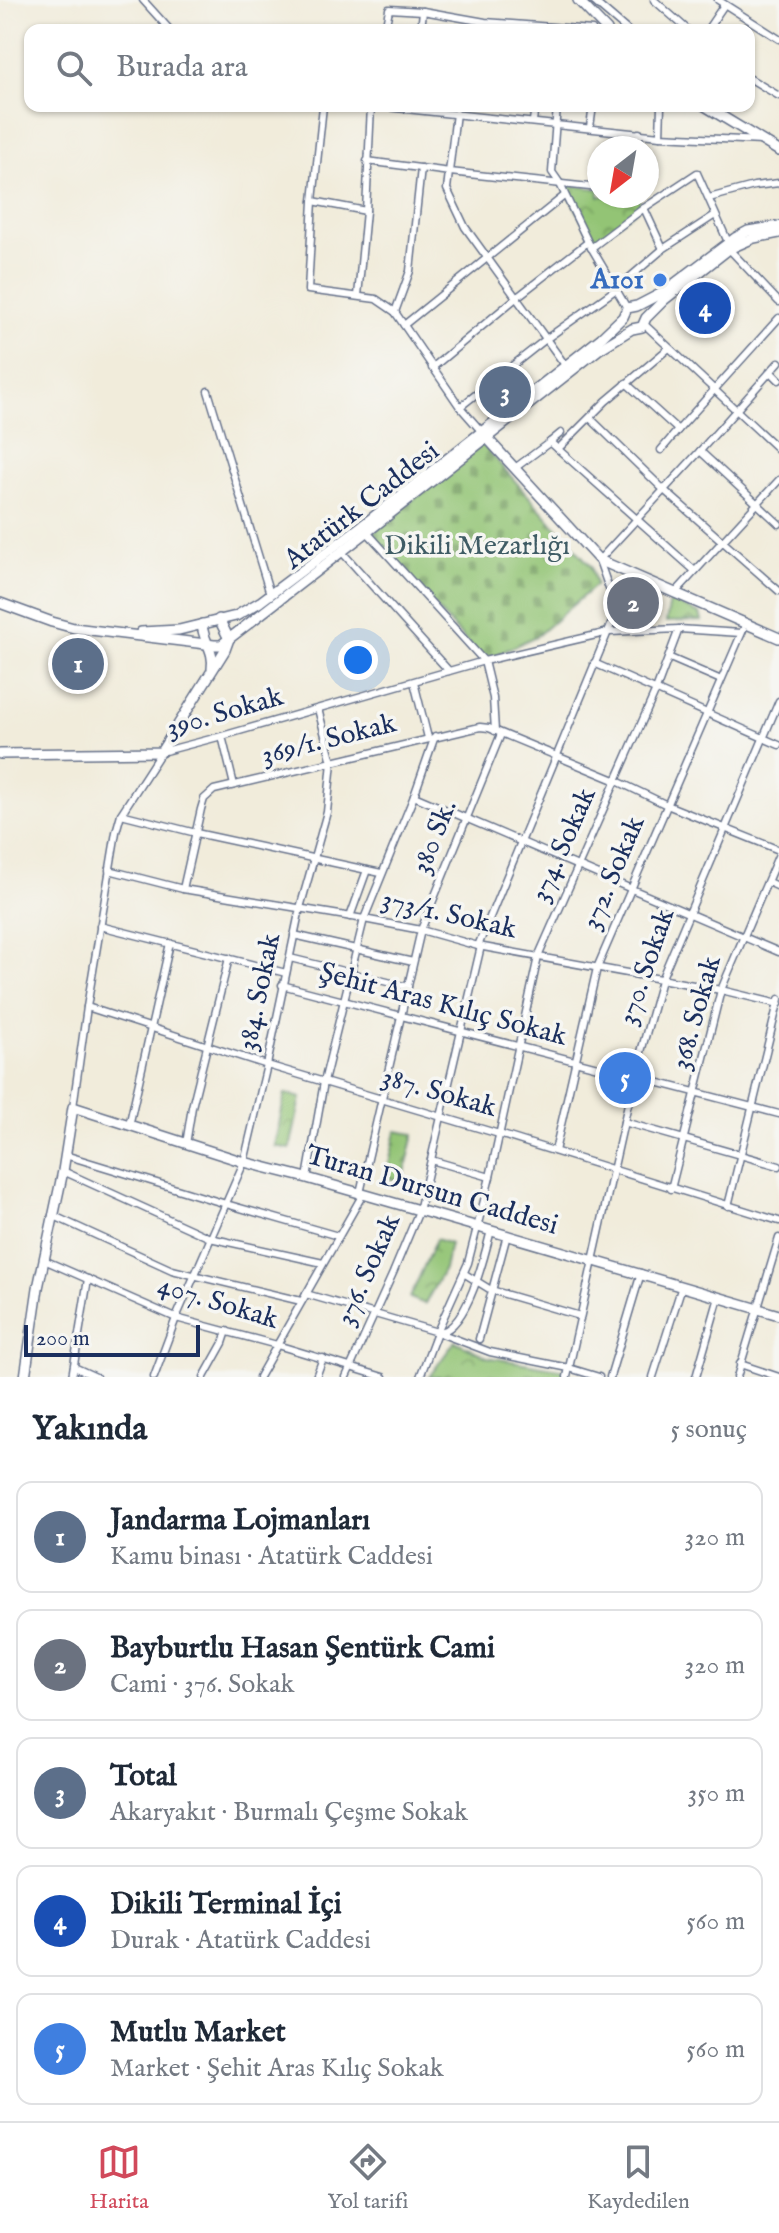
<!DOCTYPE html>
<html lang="tr">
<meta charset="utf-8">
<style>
:root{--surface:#fff;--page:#f6f6f7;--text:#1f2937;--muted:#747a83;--line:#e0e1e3;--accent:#d1495b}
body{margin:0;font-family:"IM FELL English",serif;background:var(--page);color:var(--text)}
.compass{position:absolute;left:587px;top:136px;width:72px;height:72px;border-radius:50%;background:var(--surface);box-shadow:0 2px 6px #0004;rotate:211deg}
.scale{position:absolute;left:24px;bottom:20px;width:176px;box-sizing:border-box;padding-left:8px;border:4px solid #1b2f5e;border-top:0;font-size:22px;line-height:28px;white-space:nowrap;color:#1b2f5e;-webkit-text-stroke:6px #f6f6f2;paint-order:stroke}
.you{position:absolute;left:358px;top:660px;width:28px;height:28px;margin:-20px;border:6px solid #fff;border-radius:50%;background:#1a73e8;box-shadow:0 0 0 12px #1a73e833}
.badge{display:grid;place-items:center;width:52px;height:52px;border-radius:50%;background:var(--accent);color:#fff;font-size:26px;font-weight:700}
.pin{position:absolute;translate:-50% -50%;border:4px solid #fff;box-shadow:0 2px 8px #0006}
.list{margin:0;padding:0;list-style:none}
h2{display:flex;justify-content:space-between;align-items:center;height:104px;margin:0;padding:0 32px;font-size:34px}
h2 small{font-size:26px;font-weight:400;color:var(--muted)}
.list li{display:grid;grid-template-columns:52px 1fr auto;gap:24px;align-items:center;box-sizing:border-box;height:112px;margin:0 16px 16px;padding:0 16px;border:2px solid var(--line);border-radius:16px}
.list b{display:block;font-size:30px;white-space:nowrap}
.list p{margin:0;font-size:26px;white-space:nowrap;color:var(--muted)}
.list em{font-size:26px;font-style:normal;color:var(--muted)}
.icon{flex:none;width:44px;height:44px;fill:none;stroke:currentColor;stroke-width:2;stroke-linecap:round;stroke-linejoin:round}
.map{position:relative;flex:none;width:779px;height:1377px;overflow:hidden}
.search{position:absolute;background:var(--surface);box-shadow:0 2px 6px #0004;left:24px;right:24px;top:24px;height:88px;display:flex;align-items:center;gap:20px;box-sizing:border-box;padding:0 28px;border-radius:16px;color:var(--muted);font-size:30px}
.sheet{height:744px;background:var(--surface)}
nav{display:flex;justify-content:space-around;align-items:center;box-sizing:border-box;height:112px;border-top:2px solid var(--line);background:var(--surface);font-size:22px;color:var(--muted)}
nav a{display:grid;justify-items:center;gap:4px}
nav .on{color:var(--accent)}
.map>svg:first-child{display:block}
.cemetery{fill:url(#cemetery-stones);stroke:#577a69;stroke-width:2}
.park{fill:url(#park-crowns);stroke:#577a69;stroke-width:2}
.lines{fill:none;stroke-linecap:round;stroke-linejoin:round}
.street-casing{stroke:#66718a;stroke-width:9}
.secondary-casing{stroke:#66718a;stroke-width:12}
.street{stroke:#fff;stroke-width:6}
.secondary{stroke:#fff;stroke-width:9}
.shop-dot{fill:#3f7fe0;stroke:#f6f6f2;stroke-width:3}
.labels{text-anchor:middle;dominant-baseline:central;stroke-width:7;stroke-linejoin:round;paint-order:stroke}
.shop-label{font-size:28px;font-weight:bold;fill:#366cbe;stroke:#f6f6f2;text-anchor:end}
.street-label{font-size:28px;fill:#1b2f5e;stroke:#f6f6f2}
.park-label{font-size:28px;fill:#3f5c65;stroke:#f6f6f2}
</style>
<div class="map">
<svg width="779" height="1377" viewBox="0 0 779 1377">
<defs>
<pattern id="cemetery-stones" width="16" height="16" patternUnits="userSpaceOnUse" patternTransform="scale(2)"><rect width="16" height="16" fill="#93c474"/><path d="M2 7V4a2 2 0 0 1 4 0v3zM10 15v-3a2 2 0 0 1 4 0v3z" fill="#77a062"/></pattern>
<pattern id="park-crowns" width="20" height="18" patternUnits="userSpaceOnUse" patternTransform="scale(2)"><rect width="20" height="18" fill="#93c474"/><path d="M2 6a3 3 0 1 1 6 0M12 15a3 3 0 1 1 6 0" fill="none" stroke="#77a062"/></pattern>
</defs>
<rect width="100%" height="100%" fill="#f6f6f2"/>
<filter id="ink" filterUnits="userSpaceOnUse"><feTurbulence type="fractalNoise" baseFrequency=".0125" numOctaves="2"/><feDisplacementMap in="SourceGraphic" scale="16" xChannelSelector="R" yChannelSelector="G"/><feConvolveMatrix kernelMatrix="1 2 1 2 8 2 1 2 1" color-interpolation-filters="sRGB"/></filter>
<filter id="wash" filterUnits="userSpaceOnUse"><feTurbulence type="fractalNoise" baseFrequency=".006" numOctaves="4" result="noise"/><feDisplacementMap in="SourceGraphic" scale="32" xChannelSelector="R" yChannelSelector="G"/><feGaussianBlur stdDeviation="1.8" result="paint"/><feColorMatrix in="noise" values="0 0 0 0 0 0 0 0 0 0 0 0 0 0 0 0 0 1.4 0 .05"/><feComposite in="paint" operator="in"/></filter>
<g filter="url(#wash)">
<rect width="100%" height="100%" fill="#f1ecdb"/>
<polygon class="cemetery" points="482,444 591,566 596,585 538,635 484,661 370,535"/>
<g class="park">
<polygon points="563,184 599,189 599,196 638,196 641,206 594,242"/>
<polygon points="670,601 700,614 702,621 666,622"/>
<polygon points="285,1094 301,1098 290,1149 275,1146"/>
<polygon points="396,1131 414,1134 403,1181 386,1178"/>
<polygon points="436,1239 450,1244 444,1269 425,1304 410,1298"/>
<polygon points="455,1341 487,1357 566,1370 564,1377 429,1377"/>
</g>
</g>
<g filter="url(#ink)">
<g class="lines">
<g class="street-casing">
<g id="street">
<polyline points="143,0 170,30"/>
<polyline points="592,0 627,30"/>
<polyline points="654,0 688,30"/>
<polyline points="718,0 779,39"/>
<polyline points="385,30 389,9 423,11 485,22 592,30"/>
<polyline points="421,30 423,11"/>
<polyline points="707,30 724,5"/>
<polyline points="749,78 779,96"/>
<polyline points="323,106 313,201 308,290 376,299 395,312 460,407 482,432"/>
<polyline points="377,106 660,136 762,141"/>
<polyline points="557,106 552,172 559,182 588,242 627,308"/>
<polyline points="456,113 447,189 465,227 565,365"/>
<polyline points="533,121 535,106"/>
<polyline points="590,127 593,106"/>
<polyline points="660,136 661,106"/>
<polyline points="639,148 639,133"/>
<polyline points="367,161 450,172 599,188"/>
<polyline points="709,198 754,186 779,183"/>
<polyline points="313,201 366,211"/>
<polyline points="644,208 663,249"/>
<polyline points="591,248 644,208 697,173 728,242"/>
<polyline points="729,249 779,302"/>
<polyline points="358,296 366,211 371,106"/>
<polyline points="395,312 410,271 421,168"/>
<polyline points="644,324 779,450"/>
<polyline points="404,325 564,196"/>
<polyline points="432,368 516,298 588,242"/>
<polyline points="770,371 779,380"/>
<polyline points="626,383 678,430 779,318"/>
<polyline points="208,391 270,594"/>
<polyline points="460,407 546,339 615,290 663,249 715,215"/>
<polyline points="590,418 664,490 779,591"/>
<polyline points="550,442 561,433"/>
<polyline points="558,449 606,401 669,348"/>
<polyline points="661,450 678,430"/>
<polyline points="700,451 779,524"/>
<polyline points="515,468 550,442 695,571"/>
<polyline points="367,532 484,661 493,698 495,731"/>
<polyline points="341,551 449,671"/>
<polyline points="675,593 779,480"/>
<polyline points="670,658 721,680"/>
<polyline points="594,663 779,745"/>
<polyline points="414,682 428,738"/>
<polyline points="222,736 234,785"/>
<polyline points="414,796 779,952"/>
<polyline points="121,814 196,833 381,873"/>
<polyline points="109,870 183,889 364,919 421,930 478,946 721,990 779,1004"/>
<polyline points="768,882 779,887"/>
<polyline points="183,889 201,809 204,799 214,790 480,727 489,728 617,781 667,805 779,850"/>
<polyline points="350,917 367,870"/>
<polyline points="100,926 286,973"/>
<polyline points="294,935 413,962"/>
<polyline points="478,946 612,622 613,600 599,560 700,451 779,362"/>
<polyline points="290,958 408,987"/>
<polyline points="282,985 779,1114"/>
<polyline points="87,1007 267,1065 499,1134 779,1221"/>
<polyline points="73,1107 87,1007 116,832 121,814 161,752 222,736 484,661 609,632 679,629 741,633"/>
<polyline points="624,1122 779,1166"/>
<polyline points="129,1126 170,943"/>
<polyline points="186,1144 192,1107 229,958"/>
<polyline points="555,1151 597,968 743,630"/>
<polyline points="65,1155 226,1204 338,1236"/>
<polyline points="431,1160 490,1177"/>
<polyline points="63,1171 210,1238 323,1263"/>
<polyline points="307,1178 324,1082 364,919 414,796 435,736"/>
<polyline points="671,1189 721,990 779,854"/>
<polyline points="360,1193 421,930 501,734"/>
<polyline points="728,1206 779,999"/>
<polyline points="52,1215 172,1270 301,1301"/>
<polyline points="44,1260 176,1318 277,1345 383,1377"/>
<polyline points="465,1274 491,1290 580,1316"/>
<polyline points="306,1294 437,1332 490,1352 569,1368 599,1377"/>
<path d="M441,1332c27,-6 44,-77 50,-102"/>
<polyline points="479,1339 507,1235"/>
<polyline points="740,1364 779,1377"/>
<polyline points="74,1367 96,1377"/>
<polyline points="72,1377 88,1279"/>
<polyline points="154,1377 176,1318 244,1162 267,1065 300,908 327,812 332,762 318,709"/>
<polyline points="204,1377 223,1343 227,1331"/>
<polyline points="259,1377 363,1194"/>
<polyline points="316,1377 323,1358"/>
<polyline points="346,1377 393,1273 419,1211 481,946"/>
<polyline points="420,1377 437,1332 468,1263 490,1177 538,957 656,690 679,629"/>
<polyline points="567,1377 634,1077 661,980 779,701"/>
<polyline points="610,1377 641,1273"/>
<polyline points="653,1377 682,1286"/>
<polyline points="696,1377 719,1297"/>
<polyline points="737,1377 779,1238"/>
</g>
</g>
<g class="secondary-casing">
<g id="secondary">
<polyline points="578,0 607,30"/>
<polyline points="705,106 779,151"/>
<polyline points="486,437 599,560 779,638"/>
<polyline points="0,603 52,622 74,628 214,645 221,645 367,532 598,350 632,329 642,327 646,318 664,300 729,249 754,238 779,233"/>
<path d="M202,624c1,18 13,26 10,45"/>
<polyline points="141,632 179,630 236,616 260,602 372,518 601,338 623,317 627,308 637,306 662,293 735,238 748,231 779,226"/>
<polyline points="0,754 161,752 225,650 229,639 219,619"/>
<polyline points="25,1377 38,1288 63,1171 73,1107 244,1162 307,1178 478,1227 779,1315"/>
</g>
</g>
<use href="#street" class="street"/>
<use href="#secondary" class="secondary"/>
</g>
</g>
<circle class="shop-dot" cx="660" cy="280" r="8"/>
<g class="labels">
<g class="shop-label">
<text x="644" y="280">A101</text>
</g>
<g class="street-label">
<text transform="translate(362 506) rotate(-38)">Atatürk Caddesi</text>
<text transform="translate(225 713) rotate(-16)">390. Sokak</text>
<text transform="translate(329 740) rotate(-14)">369/1. Sokak</text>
<text transform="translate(435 837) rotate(-68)">380 Sk.</text>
<text transform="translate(564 845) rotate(-66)">374. Sokak</text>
<text transform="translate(614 873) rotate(-67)">372. Sokak</text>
<text transform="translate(449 915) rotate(13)">373/1. Sokak</text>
<text transform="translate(647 967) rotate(-71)">370. Sokak</text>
<text transform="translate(260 992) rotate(-78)">384. Sokak</text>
<text transform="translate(443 1005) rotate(15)">Şehit Aras Kılıç Sokak</text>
<text transform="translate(697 1013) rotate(-74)">368. Sokak</text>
<text transform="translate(439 1093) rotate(16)">387. Sokak</text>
<text transform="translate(432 1191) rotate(16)">Turan Dursun Caddesi</text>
<text transform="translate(369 1270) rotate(-66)">376. Sokak</text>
<text transform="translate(218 1303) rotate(17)">407. Sokak</text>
</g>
<g class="park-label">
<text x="477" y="546">Dikili Mezarlığı</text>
</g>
</g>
</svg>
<svg class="compass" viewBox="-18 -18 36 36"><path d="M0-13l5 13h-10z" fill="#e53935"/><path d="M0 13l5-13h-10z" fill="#747a83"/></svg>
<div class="scale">200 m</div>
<div class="you"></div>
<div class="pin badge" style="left:78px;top:664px;background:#5c6f8a">1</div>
<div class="pin badge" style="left:633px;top:603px;background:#6b7280">2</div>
<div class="pin badge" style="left:505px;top:392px;background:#5c6f8a">3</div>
<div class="pin badge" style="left:705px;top:308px;background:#1a4fb4">4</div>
<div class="pin badge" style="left:625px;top:1078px;background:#3f7fe0">5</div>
<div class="search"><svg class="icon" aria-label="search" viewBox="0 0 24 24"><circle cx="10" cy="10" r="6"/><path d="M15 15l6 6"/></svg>Burada ara</div>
</div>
<section class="sheet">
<h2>Yakında<small>5 sonuç</small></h2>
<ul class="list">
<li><span class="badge" style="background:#5c6f8a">1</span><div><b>Jandarma Lojmanları</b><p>Kamu binası · Atatürk Caddesi</p></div><em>320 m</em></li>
<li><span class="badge" style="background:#6b7280">2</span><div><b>Bayburtlu Hasan Şentürk Cami</b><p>Cami · 376. Sokak</p></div><em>320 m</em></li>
<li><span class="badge" style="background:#5c6f8a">3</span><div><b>Total</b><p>Akaryakıt · Burmalı Çeşme Sokak</p></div><em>350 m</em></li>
<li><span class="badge" style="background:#1a4fb4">4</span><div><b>Dikili Terminal İçi</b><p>Durak · Atatürk Caddesi</p></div><em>560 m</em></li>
<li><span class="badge" style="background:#3f7fe0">5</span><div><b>Mutlu Market</b><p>Market · Şehit Aras Kılıç Sokak</p></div><em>560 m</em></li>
</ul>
</section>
<nav>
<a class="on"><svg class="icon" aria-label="map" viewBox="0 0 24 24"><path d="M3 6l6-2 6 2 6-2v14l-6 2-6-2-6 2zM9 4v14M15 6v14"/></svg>Harita</a>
<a><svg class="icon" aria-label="directions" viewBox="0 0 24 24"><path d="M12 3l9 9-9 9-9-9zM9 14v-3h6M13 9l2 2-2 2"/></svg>Yol tarifi</a>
<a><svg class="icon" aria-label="saved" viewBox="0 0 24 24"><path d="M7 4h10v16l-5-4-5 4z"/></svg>Kaydedilen</a>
</nav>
